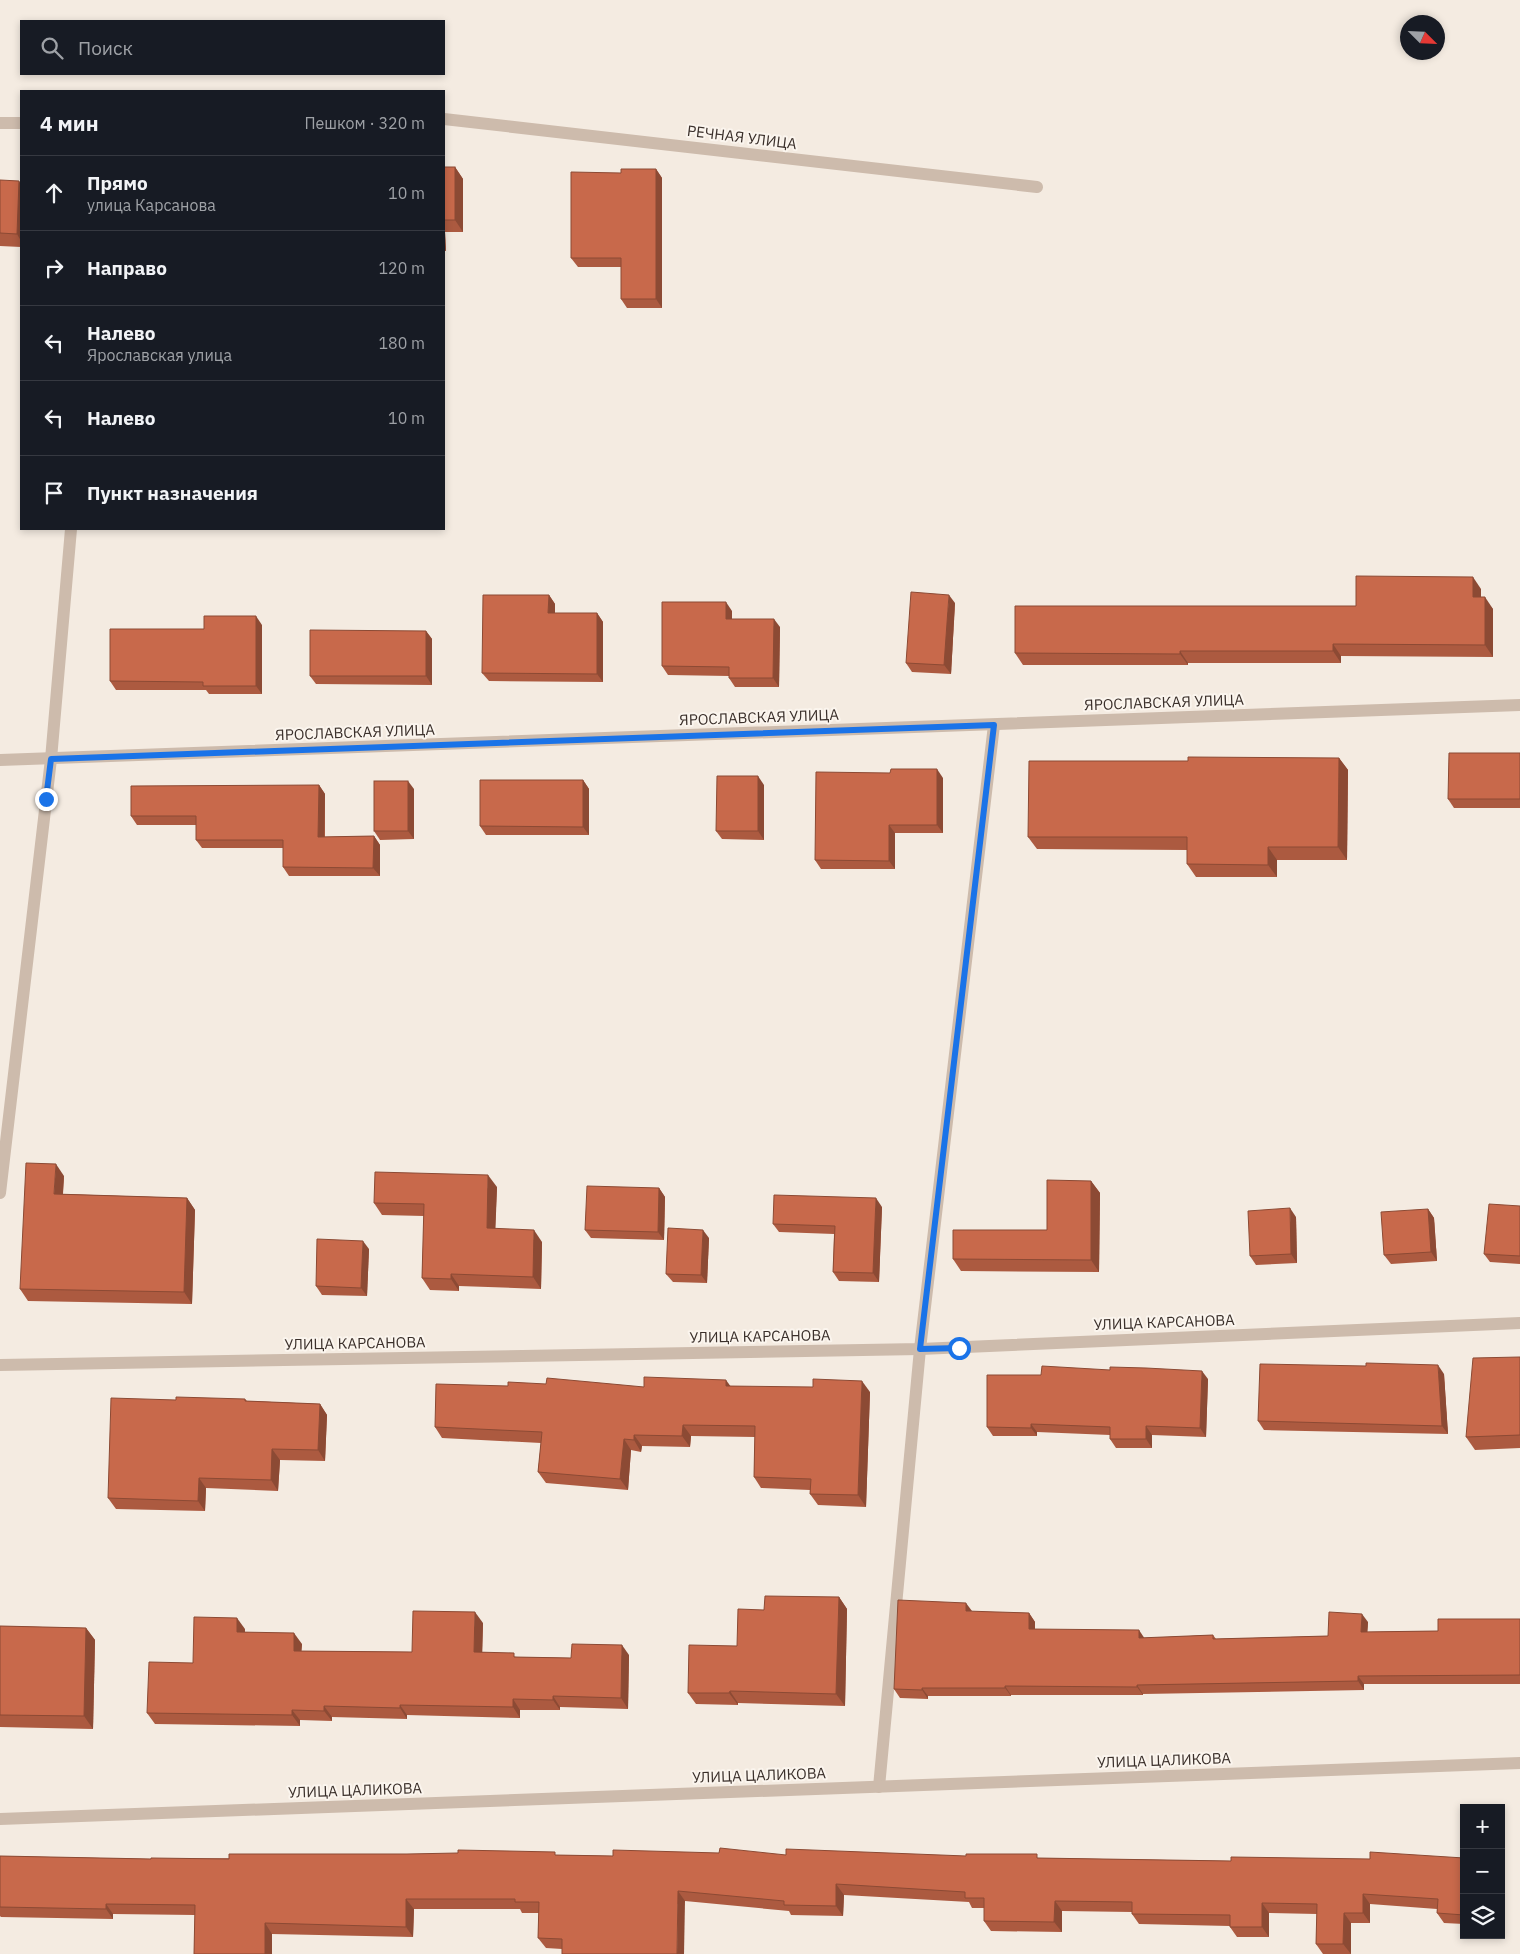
<!DOCTYPE html>
<html lang="ru">
<meta charset="utf-8">
<style>
:root{--surface:#171b24;--page:#242831;--text:#f1f3f6;--muted:#9ea1a6;--line:#363941}
body{margin:0;font-family:"IBM Plex Sans",sans-serif;background:var(--page);color:var(--text)}
.controls{position:absolute;right:15px;bottom:15px;display:grid;overflow:hidden;border-radius:0px;box-shadow:0 2px 8px #0003}
.controls button{width:45px;height:45px;display:grid;place-items:center;padding:0;border:0;border-bottom:1px solid var(--line);background:var(--surface);color:var(--text);font:25px sans-serif}
.compass{position:absolute;left:1400px;top:15px;width:45px;height:45px;border-radius:50%;background:var(--surface);box-shadow:0 2px 8px #0003;rotate:114deg}
.stop{position:absolute;width:15px;height:15px;margin:-11px;border:4px solid #1a73e8;border-radius:50%;background:#fff}
.stop.end{background:#1a73e8;border-color:#fff;box-shadow:0 1px 5px #0008}
.list{margin:0;padding:0;list-style:none}
h2{display:flex;justify-content:space-between;align-items:center;height:65px;margin:0;padding:0 20px;font-size:21px}
h2 small{font-size:16px;font-weight:400;color:var(--muted)}
.list li{display:grid;grid-template-columns:32px 1fr auto;gap:15px;align-items:center;box-sizing:border-box;height:75px;padding:0 20px;border-top:1px solid var(--line)}
.list b{display:block;font-size:19px;white-space:nowrap}
.list p{margin:0;font-size:16px;white-space:nowrap;color:var(--muted)}
.list em{font-size:16px;font-style:normal;color:var(--muted)}
.icon{flex:none;width:28px;height:28px;fill:none;stroke:currentColor;stroke-width:2;stroke-linecap:round;stroke-linejoin:round}
.map{position:relative;flex:none;width:1520px;height:1954px;overflow:hidden}
.search{position:absolute;background:var(--surface);box-shadow:0 2px 8px #0003;left:20px;top:20px;width:425px;height:55px;display:flex;align-items:center;gap:12px;box-sizing:border-box;padding:0 18px;border-radius:0px;color:var(--muted);font-size:19px}
.panel{position:absolute;background:var(--surface);box-shadow:0 2px 8px #0003;left:20px;top:90px;width:425px;height:440px;border-radius:0px}
.map>svg:first-child{display:block}
.lines{fill:none;stroke-linecap:round;stroke-linejoin:round}
.lane{stroke:#cdbbac;stroke-width:12}
.street{stroke:#cdbbac;stroke-width:12}
.wall{fill:#ac5a40}
.shaded-wall{fill:#8c4a34}
.building{fill:#c8694b;stroke:#8c4a34}
.route{stroke:#1a73e8;stroke-width:6}
.labels{text-anchor:middle;dominant-baseline:central;stroke-width:4;stroke-linejoin:round;paint-order:stroke}
.street-label{font-size:15px;fill:#3b302b;stroke:#fbf5ee}
</style>
<div class="map">
<svg width="1520" height="1954" viewBox="0 0 1520 1954">
<rect width="100%" height="100%" fill="#f4ebe1"/>
<g class="lines">
<polyline class="lane" points="879,1787 920,1349 994,725"/>
<g class="street">
<polyline points="444,119 1037,187"/>
<polyline points="0,123 21,123"/>
<polyline points="0,760 1520,705"/>
<polyline points="0,1193 51,759 71,529"/>
<polyline points="0,1365 920,1349 1520,1323"/>
<polyline points="0,1819 1520,1763"/>
</g>
</g>
<g class="wall">
<polygon points="444,167 455,167 463,179 463,232 445,232 446,251 444,251"/>
<polygon points="656,169 662,178 662,308 627,308 621,299 621,267 578,267 571,258 621,173"/>
<polygon points="0,180 21,184 21,247 0,246"/>
<polygon points="1481,589 1481,597 1493,609 1493,657 1341,656 1341,663 1188,663 1188,665 1023,665 1015,653"/>
<polygon points="549,595 555,604 555,613 597,613 603,622 603,682 489,681 482,673"/>
<polygon points="955,603 951,674 912,672 906,663"/>
<polygon points="732,611 732,619 780,627 779,687 735,687 729,678 729,676 668,675 662,666"/>
<polygon points="262,625 262,694 209,694 206,690 116,690 110,681 204,629"/>
<polygon points="426,631 432,639 432,685 316,684 310,676"/>
<polygon points="1520,753 1520,808 1454,808 1448,799"/>
<polygon points="1339,758 1348,770 1347,860 1277,860 1277,877 1196,877 1187,864 1187,850 1037,849 1028,837 1188,761"/>
<polygon points="943,778 943,833 895,833 895,869 821,869 815,860"/>
<polygon points="583,780 589,789 589,835 486,835 480,826"/>
<polygon points="319,785 325,794 325,837 374,836 380,845 380,876 289,876 283,867 283,848 202,848 196,840 196,825 137,825 131,816"/>
<polygon points="764,785 764,840 722,839 716,831"/>
<polygon points="414,789 414,839 380,840 374,831"/>
<polygon points="64,1176 63,1194 187,1198 195,1210 192,1304 28,1301 20,1289"/>
<polygon points="1091,1181 1100,1193 1099,1272 961,1271 953,1259 1047,1230"/>
<polygon points="497,1187 495,1229 542,1242 541,1289 459,1286 459,1291 430,1290 422,1278 424,1216 382,1215 374,1203"/>
<polygon points="659,1188 665,1197 664,1240 591,1238 585,1230"/>
<polygon points="1520,1206 1520,1264 1490,1262 1484,1254"/>
<polygon points="882,1207 879,1282 839,1281 833,1272 834,1234 779,1232 773,1224"/>
<polygon points="1428,1209 1434,1218 1437,1261 1391,1264 1384,1255"/>
<polygon points="1296,1217 1297,1263 1256,1265 1250,1256"/>
<polygon points="709,1238 707,1283 673,1282 666,1274"/>
<polygon points="369,1249 367,1296 322,1295 316,1286"/>
<polygon points="1520,1357 1520,1448 1475,1450 1466,1437"/>
<polygon points="1444,1374 1448,1434 1264,1430 1258,1421"/>
<polygon points="1208,1379 1206,1437 1152,1435 1152,1448 1116,1448 1110,1439 1110,1435 1037,1432 1037,1436 993,1436 987,1427"/>
<polygon points="508,1386 644,1387 730,1386 870,1392 866,1507 818,1505 810,1494 810,1490 761,1488 754,1477 755,1437 691,1436 690,1447 642,1446 641,1452 631,1450 628,1490 546,1483 538,1472 541,1443 442,1438 435,1427"/>
<polygon points="245,1399 247,1401 320,1404 327,1415 325,1461 280,1460 278,1491 206,1488 205,1511 116,1509 108,1498 176,1400"/>
<polygon points="839,1597 847,1609 845,1706 738,1703 738,1705 696,1704 688,1693 737,1646 764,1610"/>
<polygon points="972,1612 1029,1613 1035,1622 1035,1629 1145,1638 1213,1635 1216,1639 1328,1636 1368,1622 1367,1632 1438,1631 1520,1619 1520,1684 1364,1684 1364,1690 1143,1694 1143,1695 1011,1695 1011,1696 928,1696 928,1699 900,1698 894,1689"/>
<polygon points="483,1623 482,1652 517,1657 571,1658 629,1655 628,1709 560,1707 560,1710 520,1710 520,1718 407,1715 407,1719 332,1717 332,1721 300,1720 300,1726 155,1724 147,1713 193,1663 245,1629 245,1632 302,1644 301,1651 412,1652"/>
<polygon points="0,1626 86,1628 95,1640 93,1729 0,1727"/>
<polygon points="557,1855 613,1856 786,1855 966,1856 1040,1858 1231,1861 1370,1859 1464,1858 1464,1924 1444,1923 1437,1913 1437,1909 1370,1904 1370,1923 1351,1923 1351,1954 1323,1954 1316,1944 1317,1914 1269,1913 1269,1937 1237,1937 1230,1927 1230,1926 1139,1924 1132,1914 1132,1912 1062,1911 1062,1932 991,1931 984,1921 984,1908 972,1908 969,1902 844,1895 843,1916 791,1915 789,1911 685,1901 562,1949 546,1948 538,1938 539,1913 522,1913 520,1909 414,1909 413,1937 272,1934 272,1954 194,1954 195,1915 113,1914 113,1919 1,1917 0,1916 0,1856 151,1859"/>
</g>
<g class="shaded-wall">
<polygon points="455,167 463,179 463,232 455,220"/>
<polygon points="656,169 662,178 662,308 656,299"/>
<polygon points="19,181 21,184 21,241 17,234"/>
<polygon points="444,230 445,232 446,251 444,248"/>
<polygon points="1473,577 1481,589 1481,609 1473,597"/>
<polygon points="549,595 555,604 555,622 548,613"/>
<polygon points="949,595 955,603 951,674 944,665"/>
<polygon points="1485,597 1493,609 1493,657 1485,645"/>
<polygon points="726,602 732,611 732,628 726,619"/>
<polygon points="597,613 603,622 603,682 597,674"/>
<polygon points="256,616 262,625 262,694 256,686"/>
<polygon points="774,619 780,627 779,687 773,678"/>
<polygon points="426,631 432,639 432,685 426,676"/>
<polygon points="1333,644 1341,656 1341,663 1333,651"/>
<polygon points="1180,651 1188,663 1188,665 1180,654"/>
<polygon points="1339,758 1348,770 1347,860 1338,847"/>
<polygon points="937,769 943,778 943,833 937,825"/>
<polygon points="758,776 764,785 764,840 758,831"/>
<polygon points="583,780 589,789 589,835 583,827"/>
<polygon points="408,781 414,789 414,839 408,831"/>
<polygon points="319,785 325,794 324,845 318,837"/>
<polygon points="889,825 895,833 895,869 889,861"/>
<polygon points="374,836 380,845 380,876 373,868"/>
<polygon points="1268,847 1277,860 1277,877 1268,865"/>
<polygon points="56,1164 64,1176 62,1206 54,1194"/>
<polygon points="488,1175 497,1187 495,1240 487,1228"/>
<polygon points="1091,1181 1100,1193 1099,1272 1091,1260"/>
<polygon points="659,1188 665,1197 664,1240 658,1232"/>
<polygon points="187,1198 195,1210 192,1304 184,1292"/>
<polygon points="876,1198 882,1207 879,1282 873,1273"/>
<polygon points="1290,1208 1296,1217 1297,1263 1291,1254"/>
<polygon points="1428,1209 1434,1218 1437,1261 1431,1252"/>
<polygon points="534,1230 542,1242 541,1289 533,1277"/>
<polygon points="703,1230 709,1238 707,1283 701,1275"/>
<polygon points="363,1241 369,1249 367,1296 361,1288"/>
<polygon points="451,1274 459,1286 459,1291 451,1279"/>
<polygon points="1438,1365 1444,1374 1448,1434 1442,1426"/>
<polygon points="1202,1371 1208,1379 1206,1437 1200,1428"/>
<polygon points="726,1380 734,1391 726,1386"/>
<polygon points="862,1381 870,1392 866,1507 858,1495"/>
<polygon points="320,1404 327,1415 325,1461 318,1450"/>
<polygon points="1031,1424 1037,1432 1037,1436 1031,1428"/>
<polygon points="683,1425 691,1436 690,1447 682,1436"/>
<polygon points="1146,1426 1152,1435 1152,1448 1146,1439"/>
<polygon points="634,1435 642,1446 641,1452 634,1440"/>
<polygon points="624,1439 631,1450 628,1490 620,1479"/>
<polygon points="272,1449 280,1460 278,1491 271,1480"/>
<polygon points="199,1478 206,1488 205,1511 198,1501"/>
<polygon points="839,1597 847,1609 845,1706 836,1694"/>
<polygon points="966,1603 972,1611 966,1611"/>
<polygon points="475,1612 483,1623 482,1662 474,1652"/>
<polygon points="1029,1613 1035,1622 1035,1638 1029,1629"/>
<polygon points="1362,1614 1368,1622 1367,1641 1361,1632"/>
<polygon points="237,1618 245,1629 244,1643 237,1632"/>
<polygon points="86,1628 95,1640 93,1729 84,1716"/>
<polygon points="1139,1630 1145,1639 1139,1638"/>
<polygon points="294,1633 302,1644 301,1661 294,1651"/>
<polygon points="622,1645 629,1655 628,1709 621,1698"/>
<polygon points="1358,1676 1364,1684 1364,1690 1358,1681"/>
<polygon points="1137,1685 1143,1694 1143,1695 1137,1687"/>
<polygon points="1005,1686 1011,1695 1011,1696 1005,1688"/>
<polygon points="922,1688 928,1696 928,1699 922,1690"/>
<polygon points="730,1691 738,1703 738,1705 729,1693"/>
<polygon points="553,1696 560,1707 560,1710 553,1700"/>
<polygon points="513,1699 520,1710 520,1718 513,1707"/>
<polygon points="400,1705 407,1715 407,1719 400,1708"/>
<polygon points="324,1706 332,1717 332,1721 324,1711"/>
<polygon points="292,1710 300,1720 300,1726 292,1715"/>
<polygon points="836,1884 844,1895 843,1916 836,1906"/>
<polygon points="678,1891 685,1901 684,1954 677,1954"/>
<polygon points="1363,1894 1370,1904 1370,1923 1363,1913"/>
<polygon points="406,1899 414,1909 413,1937 406,1927"/>
<polygon points="1055,1901 1062,1911 1062,1932 1054,1922"/>
<polygon points="1262,1903 1269,1913 1269,1937 1262,1927"/>
<polygon points="106,1904 113,1914 113,1919 106,1909"/>
<polygon points="1344,1913 1351,1923 1351,1954 1343,1944"/>
<polygon points="265,1923 272,1934 272,1954 265,1954"/>
</g>
<g class="building">
<rect x="444" y="167" width="11" height="53"/>
<polygon points="621,169 656,169 656,299 621,299 621,258 571,258 571,172 621,173"/>
<polygon points="0,180 19,181 17,234 0,233"/>
<polygon points="1356,576 1473,577 1473,597 1485,597 1485,645 1333,644 1333,651 1180,651 1180,654 1015,653 1015,606 1356,606"/>
<polygon points="911,592 949,595 944,665 906,663"/>
<polygon points="483,595 549,595 548,613 597,613 597,674 482,673"/>
<polygon points="662,602 726,602 726,619 774,619 773,678 729,678 729,667 662,666"/>
<polygon points="204,616 256,616 256,686 203,686 203,682 110,681 110,629 204,629"/>
<polygon points="310,630 426,631 426,676 310,676"/>
<polygon points="1449,753 1520,753 1520,799 1448,799"/>
<polygon points="1188,757 1339,758 1338,847 1268,847 1268,865 1187,864 1187,837 1028,837 1029,761 1188,761"/>
<polygon points="891,769 937,769 937,825 889,825 889,861 815,860 816,772 890,773"/>
<polygon points="717,776 758,776 758,831 716,831"/>
<polygon points="480,780 583,780 583,827 480,826"/>
<rect x="374" y="781" width="34" height="50"/>
<polygon points="319,785 318,837 374,836 373,868 283,867 283,840 196,840 196,816 131,816 131,786"/>
<polygon points="26,1163 56,1164 54,1194 187,1198 184,1292 20,1289"/>
<polygon points="375,1172 488,1175 487,1228 534,1230 533,1277 451,1274 451,1279 422,1278 424,1204 374,1203"/>
<polygon points="1047,1180 1091,1181 1091,1260 953,1259 953,1230 1047,1230"/>
<polygon points="587,1186 659,1188 658,1232 585,1230"/>
<polygon points="774,1195 876,1198 873,1273 833,1272 835,1226 773,1224"/>
<polygon points="1489,1204 1520,1206 1520,1256 1484,1254"/>
<polygon points="1290,1208 1291,1254 1250,1256 1248,1211"/>
<polygon points="1428,1209 1431,1252 1384,1255 1381,1212"/>
<polygon points="668,1228 703,1230 701,1275 666,1274"/>
<polygon points="317,1239 363,1241 361,1288 316,1286"/>
<polygon points="1520,1357 1520,1435 1466,1437 1473,1358"/>
<polygon points="1366,1363 1438,1365 1442,1426 1258,1421 1260,1364 1366,1366"/>
<polygon points="1042,1366 1110,1370 1110,1367 1146,1368 1202,1371 1200,1428 1146,1426 1146,1439 1110,1439 1110,1427 1031,1424 1031,1428 987,1427 987,1375 1041,1375"/>
<polygon points="644,1377 726,1380 726,1386 813,1387 813,1379 862,1381 858,1495 810,1494 811,1479 754,1477 755,1426 683,1425 682,1436 634,1435 634,1440 624,1439 620,1479 538,1472 542,1432 435,1427 436,1384 508,1386 508,1382 546,1384 547,1378 644,1387"/>
<polygon points="176,1397 245,1399 245,1401 320,1404 318,1450 272,1449 271,1480 199,1478 198,1501 108,1498 111,1398 176,1400"/>
<polygon points="765,1596 839,1597 836,1694 730,1691 729,1693 688,1693 689,1645 737,1646 738,1609 764,1610"/>
<polygon points="898,1600 966,1603 966,1611 1029,1613 1029,1629 1139,1630 1139,1638 1213,1635 1213,1639 1328,1636 1329,1612 1362,1614 1361,1632 1438,1631 1438,1619 1520,1619 1520,1675 1358,1676 1358,1681 1137,1685 1137,1687 1005,1686 1005,1688 922,1688 922,1690 894,1689"/>
<polygon points="413,1611 475,1612 474,1652 514,1653 514,1657 571,1658 572,1644 622,1645 621,1698 553,1696 553,1700 513,1699 513,1707 400,1705 400,1708 324,1706 324,1711 292,1710 292,1715 147,1713 149,1662 193,1663 194,1617 237,1618 237,1632 294,1633 294,1651 412,1652"/>
<polygon points="0,1626 86,1628 84,1716 0,1715"/>
<polygon points="720,1848 786,1855 786,1849 966,1856 966,1854 1037,1854 1037,1858 1231,1861 1231,1857 1370,1859 1370,1852 1464,1858 1464,1915 1437,1913 1438,1899 1363,1894 1363,1913 1344,1913 1343,1944 1316,1944 1317,1904 1262,1903 1262,1927 1230,1927 1230,1915 1132,1914 1132,1902 1055,1901 1054,1922 984,1921 984,1898 965,1898 965,1892 836,1884 836,1906 784,1905 784,1901 678,1891 677,1954 562,1954 562,1939 538,1938 539,1902 515,1902 515,1899 406,1899 406,1927 265,1923 265,1954 194,1954 195,1905 106,1904 106,1909 0,1907 0,1856 151,1859 151,1858 229,1859 229,1854 407,1854 458,1853 458,1850 555,1852 555,1855 613,1856 613,1850 719,1853"/>
</g>
<g class="lines">
<polyline class="route" points="46,799 51,759 994,725 920,1349 959,1348"/>
</g>
<g class="labels">
<g class="street-label">
<text transform="translate(742 137) rotate(7)">РЕЧНАЯ УЛИЦА</text>
<text transform="translate(1164 702) rotate(-2)">ЯРОСЛАВСКАЯ УЛИЦА</text>
<text transform="translate(759 717) rotate(-2)">ЯРОСЛАВСКАЯ УЛИЦА</text>
<text transform="translate(355 732) rotate(-2)">ЯРОСЛАВСКАЯ УЛИЦА</text>
<text transform="translate(1164 1322) rotate(-2)">УЛИЦА КАРСАНОВА</text>
<text transform="translate(760 1336) rotate(-1)">УЛИЦА КАРСАНОВА</text>
<text transform="translate(355 1343) rotate(-1)">УЛИЦА КАРСАНОВА</text>
<text transform="translate(1164 1760) rotate(-2)">УЛИЦА ЦАЛИКОВА</text>
<text transform="translate(759 1775) rotate(-2)">УЛИЦА ЦАЛИКОВА</text>
<text transform="translate(355 1790) rotate(-2)">УЛИЦА ЦАЛИКОВА</text>
</g>
</g>
</svg>
<div class="controls">
<button>+</button>
<button>−</button>
<button><svg class="icon" aria-label="layers" viewBox="0 0 24 24"><path d="M12 4l9 5-9 5-9-5zM3 14l9 5 9-5"/></svg></button>
</div>
<svg class="compass" viewBox="-18 -18 36 36"><path d="M0-13l5 13h-10z" fill="#e53935"/><path d="M0 13l5-13h-10z" fill="#9ea1a6"/></svg>
<div class="stop" style="left:959px;top:1348px"></div>
<div class="stop end" style="left:46px;top:799px"></div>
<div class="search"><svg class="icon" aria-label="search" viewBox="0 0 24 24"><circle cx="10" cy="10" r="6"/><path d="M15 15l6 6"/></svg>Поиск</div>
<section class="panel">
<h2>4 мин<small>Пешком · 320 m</small></h2>
<ul class="list">
<li><svg class="icon" aria-label="ahead" viewBox="0 0 24 24"><path d="M12 20V5M6 11l6-6 6 6"/></svg><div><b>Прямо</b><p>улица Карсанова</p></div><em>10 m</em></li>
<li><svg class="icon" aria-label="right" viewBox="0 0 24 24"><path d="M7 20v-9h11M14 6l5 5-5 5"/></svg><div><b>Направо</b></div><em>120 m</em></li>
<li><svg class="icon" aria-label="left" viewBox="0 0 24 24"><path d="M17 20v-9H6M10 6l-5 5 5 5"/></svg><div><b>Налево</b><p>Ярославская улица</p></div><em>180 m</em></li>
<li><svg class="icon" aria-label="left" viewBox="0 0 24 24"><path d="M17 20v-9H6M10 6l-5 5 5 5"/></svg><div><b>Налево</b></div><em>10 m</em></li>
<li><svg class="icon" aria-label="arrive" viewBox="0 0 24 24"><path d="M6 21V4h12l-3 4 3 4H6"/></svg><div><b>Пункт назначения</b></div></li>
</ul>
</section>
</div>
